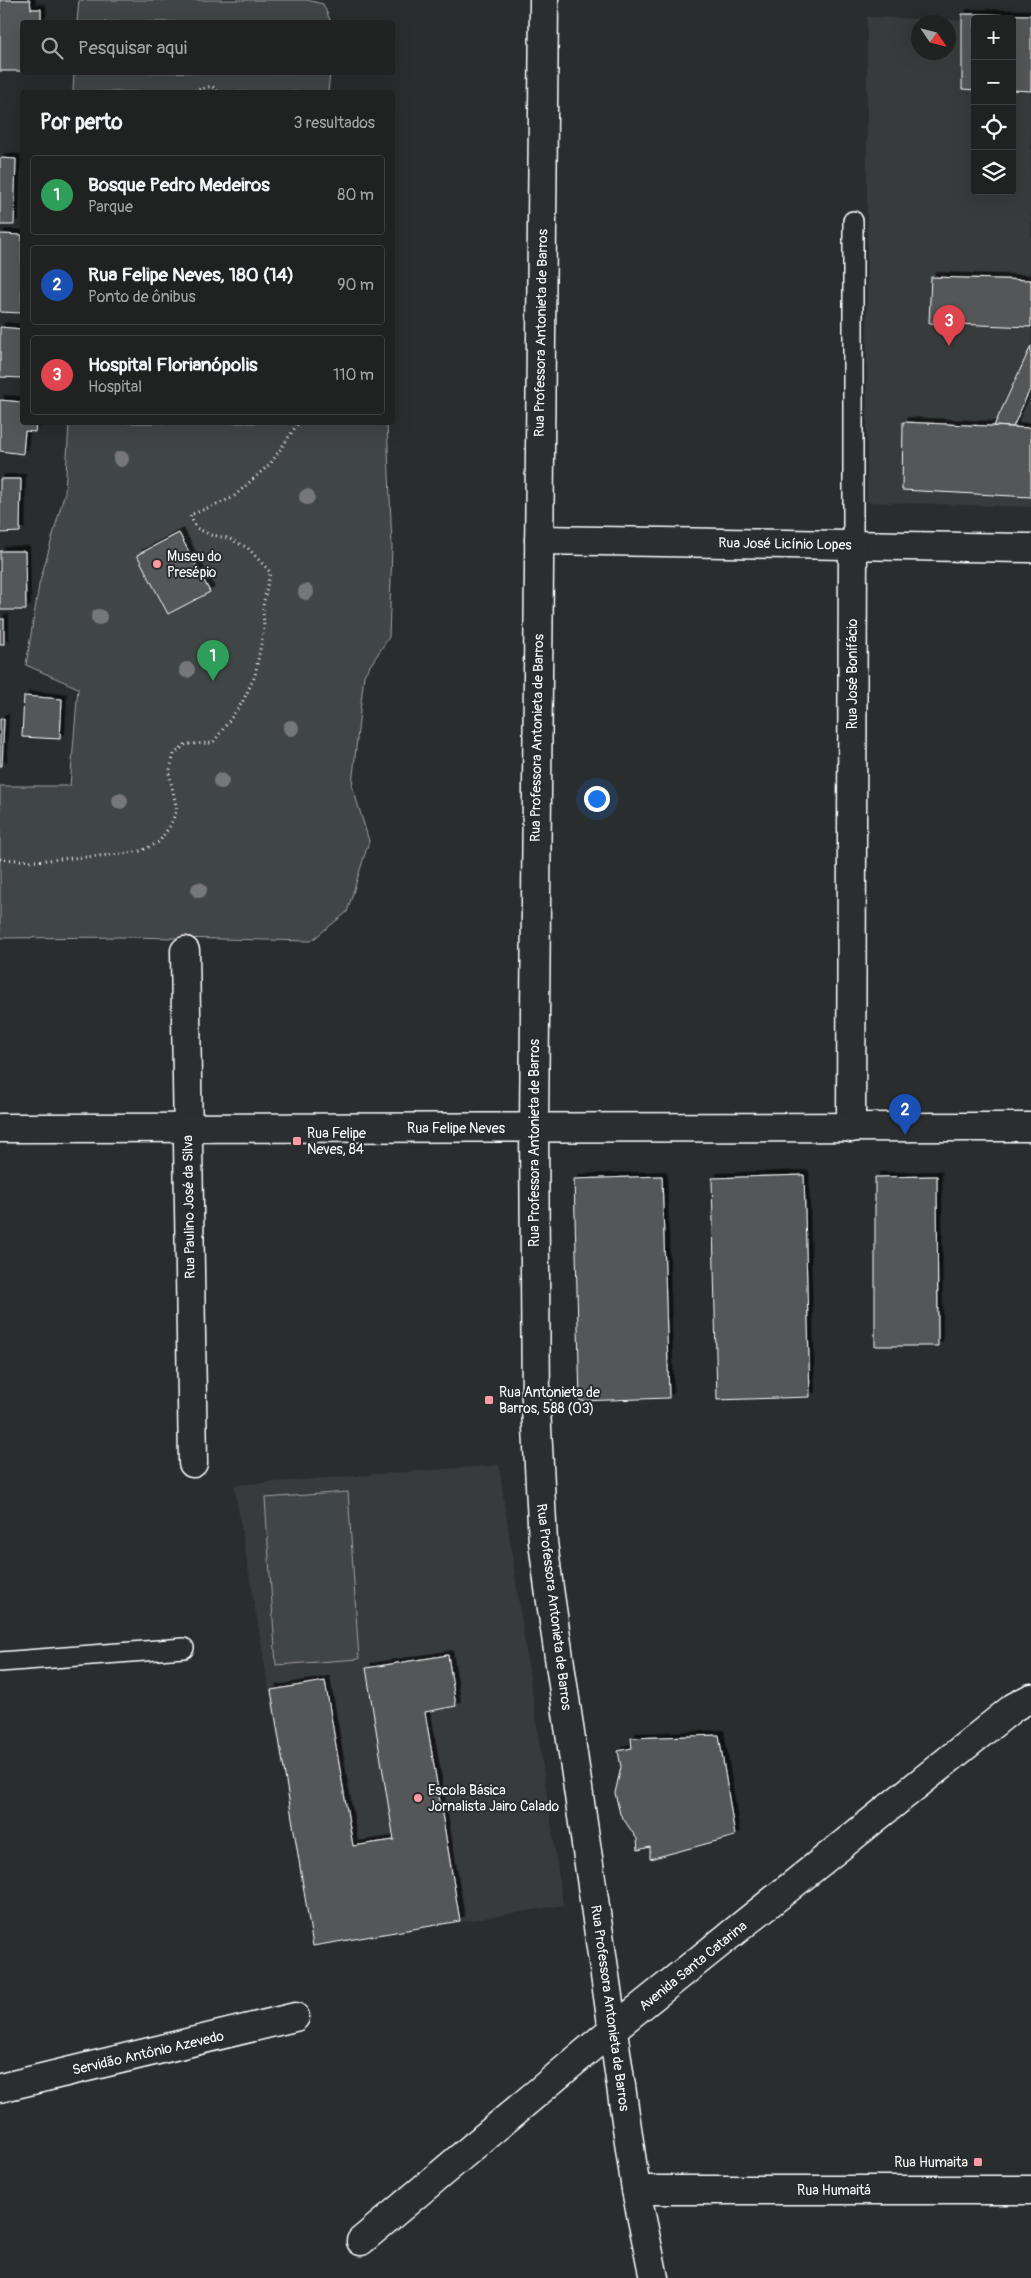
<!DOCTYPE html>
<html lang="pt">
<meta charset="utf-8">
<style>
:root{--surface:#202222;--page:#282a2a;--text:#f1f3f6;--muted:#a2a4a5;--line:#3d3f40;--accent:#ff9aa2}
body{margin:0;font-family:Pangolin,sans-serif;background:var(--page);color:var(--text)}
.controls{position:absolute;right:15px;top:15px;display:grid;overflow:hidden;border-radius:5px;box-shadow:0 5px 20px #0002}
.controls button{width:45px;height:45px;display:grid;place-items:center;padding:0;border:0;border-bottom:1px solid var(--line);background:var(--surface);color:var(--text);font:25px sans-serif}
.compass{position:absolute;left:911px;top:15px;width:45px;height:45px;border-radius:50%;background:var(--surface);box-shadow:0 5px 20px #0002;rotate:125deg}
.you{position:absolute;left:596px;top:798px;width:18px;height:18px;margin:-12px;border:4px solid #fff;border-radius:50%;background:#1a73e8;box-shadow:0 0 0 8px #1a73e833}
.badge{display:grid;place-items:center;width:32px;height:32px;border-radius:50%;background:var(--accent);color:#fff;font-size:16px;font-weight:700}
.pin{position:absolute;translate:-50% -41px;filter:drop-shadow(0 1px 2px #0008)}
.pin::after{content:'';position:absolute;top:26px;width:18px;height:15px;background:inherit;clip-path:polygon(0 0,100% 0,50% 100%)}
.list{margin:0;padding:0;list-style:none}
h2{display:flex;justify-content:space-between;align-items:center;height:65px;margin:0;padding:0 20px;font-size:21px}
h2 small{font-size:16px;font-weight:400;color:var(--muted)}
.list li{display:grid;grid-template-columns:32px 1fr auto;gap:15px;align-items:center;box-sizing:border-box;height:80px;margin:0 10px 10px;padding:0 10px;border:1px solid var(--line);border-radius:5px}
.list b{display:block;font-size:19px;white-space:nowrap}
.list p{margin:0;font-size:16px;white-space:nowrap;color:var(--muted)}
.list em{font-size:16px;font-style:normal;color:var(--muted)}
.icon{flex:none;width:28px;height:28px;fill:none;stroke:currentColor;stroke-width:2;stroke-linecap:round;stroke-linejoin:round}
.map{position:relative;flex:none;width:1031px;height:2278px;overflow:hidden}
.search{position:absolute;background:var(--surface);box-shadow:0 5px 20px #0002;left:20px;top:20px;width:375px;height:55px;display:flex;align-items:center;gap:12px;box-sizing:border-box;padding:0 18px;border-radius:5px;color:var(--muted);font-size:19px}
.panel{position:absolute;background:var(--surface);box-shadow:0 5px 20px #0002;left:20px;top:90px;width:375px;height:335px;border-radius:5px}
.map>svg:first-child{display:block}
.built{fill:#373a3b;fill-rule:evenodd}
.green{fill:#414445;stroke:#a0a2a2}
.building{fill:#555758;stroke:#fff;filter:url(#shadow)}
.lines{fill:none;stroke-linecap:round;stroke-linejoin:round}
.lane-casing{stroke:#fff;stroke-width:22}
.street-casing{stroke:#fff;stroke-width:31}
.secondary-casing{stroke:#fff;stroke-width:31}
.path{stroke:#fff;stroke-width:3;stroke-dasharray:1 4;stroke-linecap:butt}
.lane{stroke:#2a2d2e;stroke-width:19}
.street{stroke:#2a2d2e;stroke-width:28}
.secondary{stroke:#2a2d2e;stroke-width:28}
.tree{fill:#757778}
.poi-dot{fill:#ff9aa2;stroke:#2a2d2e;stroke-width:2}
.labels{text-anchor:middle;dominant-baseline:central;stroke-width:4;stroke-linejoin:round;paint-order:stroke}
.street-label{font-size:14px;fill:#fff;stroke:#2a2d2e}
.poi-label{font-size:14px;fill:#fff;stroke:#2a2d2e;text-anchor:start}
</style>
<div class="map">
<svg width="1031" height="2278" viewBox="0 0 1031 2278">
<defs>
<filter id="shadow"><feDropShadow dx="4.5" dy="-4.5" stdDeviation="0" flood-color="#0009"/></filter>
</defs>
<rect width="100%" height="100%" fill="#2a2d2e"/>
<filter id="ink" filterUnits="userSpaceOnUse"><feTurbulence type="fractalNoise" baseFrequency=".02" numOctaves="2"/><feDisplacementMap in="SourceGraphic" scale="10" xChannelSelector="R" yChannelSelector="G"/><feConvolveMatrix kernelMatrix="1 2 1 2 8 2 1 2 1" color-interpolation-filters="sRGB"/></filter>
<g filter="url(#ink)">
<g class="built">
<path d="M867,17l108,4v170h37v-169l19,1v484l-164,-5zM918,22h30v30h-30z"/>
<polygon points="499,1465 563,1905 313,1946 234,1485"/>
</g>
<g class="green">
<polygon points="79,0 307,0 323,4 331,22 77,22"/>
<polygon points="74,73 74,72 330,73 328,92 73,92"/>
<polygon points="69,423 387,423 392,547 389,637 364,675 352,785 369,841 347,912 311,941 129,937 0,938 0,786 70,786 78,688 26,665 39,585 65,492"/>
<polygon points="348,1492 359,1659 276,1665 265,1498"/>
</g>
<g class="building">
<polygon points="0,0 30,0 31,9 41,9 41,22 22,22 22,71 0,71"/>
<polygon points="962,14 1031,15 1031,91 1012,90 1012,19 975,19 975,90 962,89"/>
<polygon points="0,158 16,159 14,225 0,225"/>
<polygon points="0,234 22,235 22,313 0,312"/>
<polygon points="931,277 1031,280 1031,327 929,323"/>
<polygon points="0,327 22,329 22,378 0,377"/>
<polygon points="1031,346 1031,387 1013,427 994,426"/>
<polygon points="0,400 22,402 22,422 36,422 35,432 25,431 23,454 0,451"/>
<polygon points="903,422 1031,428 1031,497 902,490"/>
<polygon points="0,479 21,479 20,532 0,533"/>
<polygon points="179,533 210,592 168,614 137,555"/>
<polygon points="0,551 25,551 26,610 0,610"/>
<rect x="0" y="619" width="4" height="25"/>
<polygon points="24,696 62,699 60,739 22,737"/>
<polygon points="0,719 4,719 2,766 0,766"/>
<polygon points="804,1175 810,1397 717,1400 712,1178"/>
<polygon points="662,1176 669,1398 580,1401 574,1179"/>
<polygon points="937,1176 938,1346 875,1346 875,1177"/>
<polygon points="448,1655 456,1706 425,1712 460,1921 313,1946 271,1690 325,1681 353,1846 394,1840 366,1668"/>
<polygon points="719,1735 735,1836 650,1859 650,1847 638,1850 637,1839 620,1814 615,1793 621,1767 618,1751 632,1748 631,1738"/>
</g>
<g class="lines">
<g class="lane-casing">
<g id="lane">
<polyline points="853,545 853,221"/>
<polyline points="0,1662 184,1648"/>
</g>
</g>
<g class="street-casing">
<g id="street">
<polyline points="539,540 1031,548"/>
<polyline points="185,951 193,1463"/>
<polyline points="851,1128 853,545"/>
<polyline points="0,2088 295,2017"/>
<polyline points="636,2190 1031,2190"/>
<polyline points="361,2241 613,2029"/>
</g>
</g>
<g class="secondary-casing">
<g id="secondary">
<polyline points="544,0 534,1128 536,1408 543,1542 549,1588 636,2190 654,2278"/>
<polyline points="0,1128 1031,1127"/>
<polyline points="613,2029 1014,1707 1031,1698"/>
</g>
</g>
<g class="path">
<polyline points="189,92 212,86 218,92"/>
<polyline points="0,859 35,861 122,854 141,851 159,842 170,826 177,810 169,773 174,754 186,744 213,743 242,703 255,676 264,628 263,606 270,572 248,548 228,538 211,535 196,528 190,515 232,498 271,463 299,422"/>
</g>
<use href="#lane" class="lane"/>
<use href="#street" class="street"/>
<use href="#secondary" class="secondary"/>
</g>
<g class="tree">
<circle cx="121" cy="459" r="8"/>
<circle cx="307" cy="497" r="8"/>
<circle cx="306" cy="592" r="8"/>
<circle cx="99" cy="617" r="8"/>
<circle cx="187" cy="670" r="8"/>
<circle cx="291" cy="728" r="8"/>
<circle cx="221" cy="781" r="8"/>
<circle cx="120" cy="801" r="8"/>
<circle cx="199" cy="890" r="8"/>
</g>
</g>
<g class="poi-dot">
<circle cx="157" cy="564" r="5"/>
<rect x="292" y="1136" width="10" height="10" rx="2.5"/>
<rect x="484" y="1395" width="10" height="10" rx="2.5"/>
<circle cx="418" cy="1798" r="5"/>
<rect x="973" y="2157" width="10" height="10" rx="2.5"/>
</g>
<g class="labels">
<g class="street-label">
<text transform="translate(541 333) rotate(-89)">Rua Professora Antonieta de Barros</text>
<text transform="translate(785 544) rotate(1)">Rua José Licínio Lopes</text>
<text transform="translate(852 674) rotate(-90)">Rua José Bonifácio</text>
<text transform="translate(537 738) rotate(-89)">Rua Professora Antonieta de Barros</text>
<text x="456" y="1128">Rua Felipe Neves</text>
<text transform="translate(534 1143) rotate(-90)">Rua Professora Antonieta de Barros</text>
<text transform="translate(189 1207) rotate(-91)">Rua Paulino José da Silva</text>
<text transform="translate(554 1607) rotate(83)">Rua Professora Antonieta de Barros</text>
<text transform="translate(693 1966) rotate(-39)">Avenida Santa Catarina</text>
<text transform="translate(610 2008) rotate(82)">Rua Professora Antonieta de Barros</text>
<text transform="translate(148 2053) rotate(-13)">Servidão Antônio Azevedo</text>
<text x="834" y="2190">Rua Humaitá</text>
</g>
<g class="poi-label">
<text x="167" y="556">Museu do<tspan x="167" dy="16">Presépio</tspan></text>
<text x="307" y="1133">Rua Felipe<tspan x="307" dy="16">Neves, 84</tspan></text>
<text x="499" y="1392">Rua Antonieta de<tspan x="499" dy="16">Barros, 588 (03)</tspan></text>
<text x="428" y="1790">Escola Básica<tspan x="428" dy="16">Jornalista Jairo Calado</tspan></text>
<text x="968" y="2162" text-anchor="end">Rua Humaita</text>
</g>
</g>
</svg>
<div class="controls">
<button>+</button>
<button>−</button>
<button><svg class="icon" aria-label="locate" viewBox="0 0 24 24"><circle cx="12" cy="12" r="6"/><path d="M12 2v4M12 18v4M2 12h4M18 12h4"/></svg></button>
<button><svg class="icon" aria-label="layers" viewBox="0 0 24 24"><path d="M12 4l9 5-9 5-9-5zM3 14l9 5 9-5"/></svg></button>
</div>
<svg class="compass" viewBox="-18 -18 36 36"><path d="M0-13l5 13h-10z" fill="#e53935"/><path d="M0 13l5-13h-10z" fill="#a2a4a5"/></svg>
<div class="you"></div>
<div class="pin badge" style="left:213px;top:681px;background:#2e9e5b">1</div>
<div class="pin badge" style="left:905px;top:1135px;background:#1a4fb4">2</div>
<div class="pin badge" style="left:949px;top:346px;background:#e0444e">3</div>
<div class="search"><svg class="icon" aria-label="search" viewBox="0 0 24 24"><circle cx="10" cy="10" r="6"/><path d="M15 15l6 6"/></svg>Pesquisar aqui</div>
<section class="panel">
<h2>Por perto<small>3 resultados</small></h2>
<ul class="list">
<li><span class="badge" style="background:#2e9e5b">1</span><div><b>Bosque Pedro Medeiros</b><p>Parque</p></div><em>80 m</em></li>
<li><span class="badge" style="background:#1a4fb4">2</span><div><b>Rua Felipe Neves, 180 (14)</b><p>Ponto de ônibus</p></div><em>90 m</em></li>
<li><span class="badge" style="background:#e0444e">3</span><div><b>Hospital Florianópolis</b><p>Hospital</p></div><em>110 m</em></li>
</ul>
</section>
</div>
